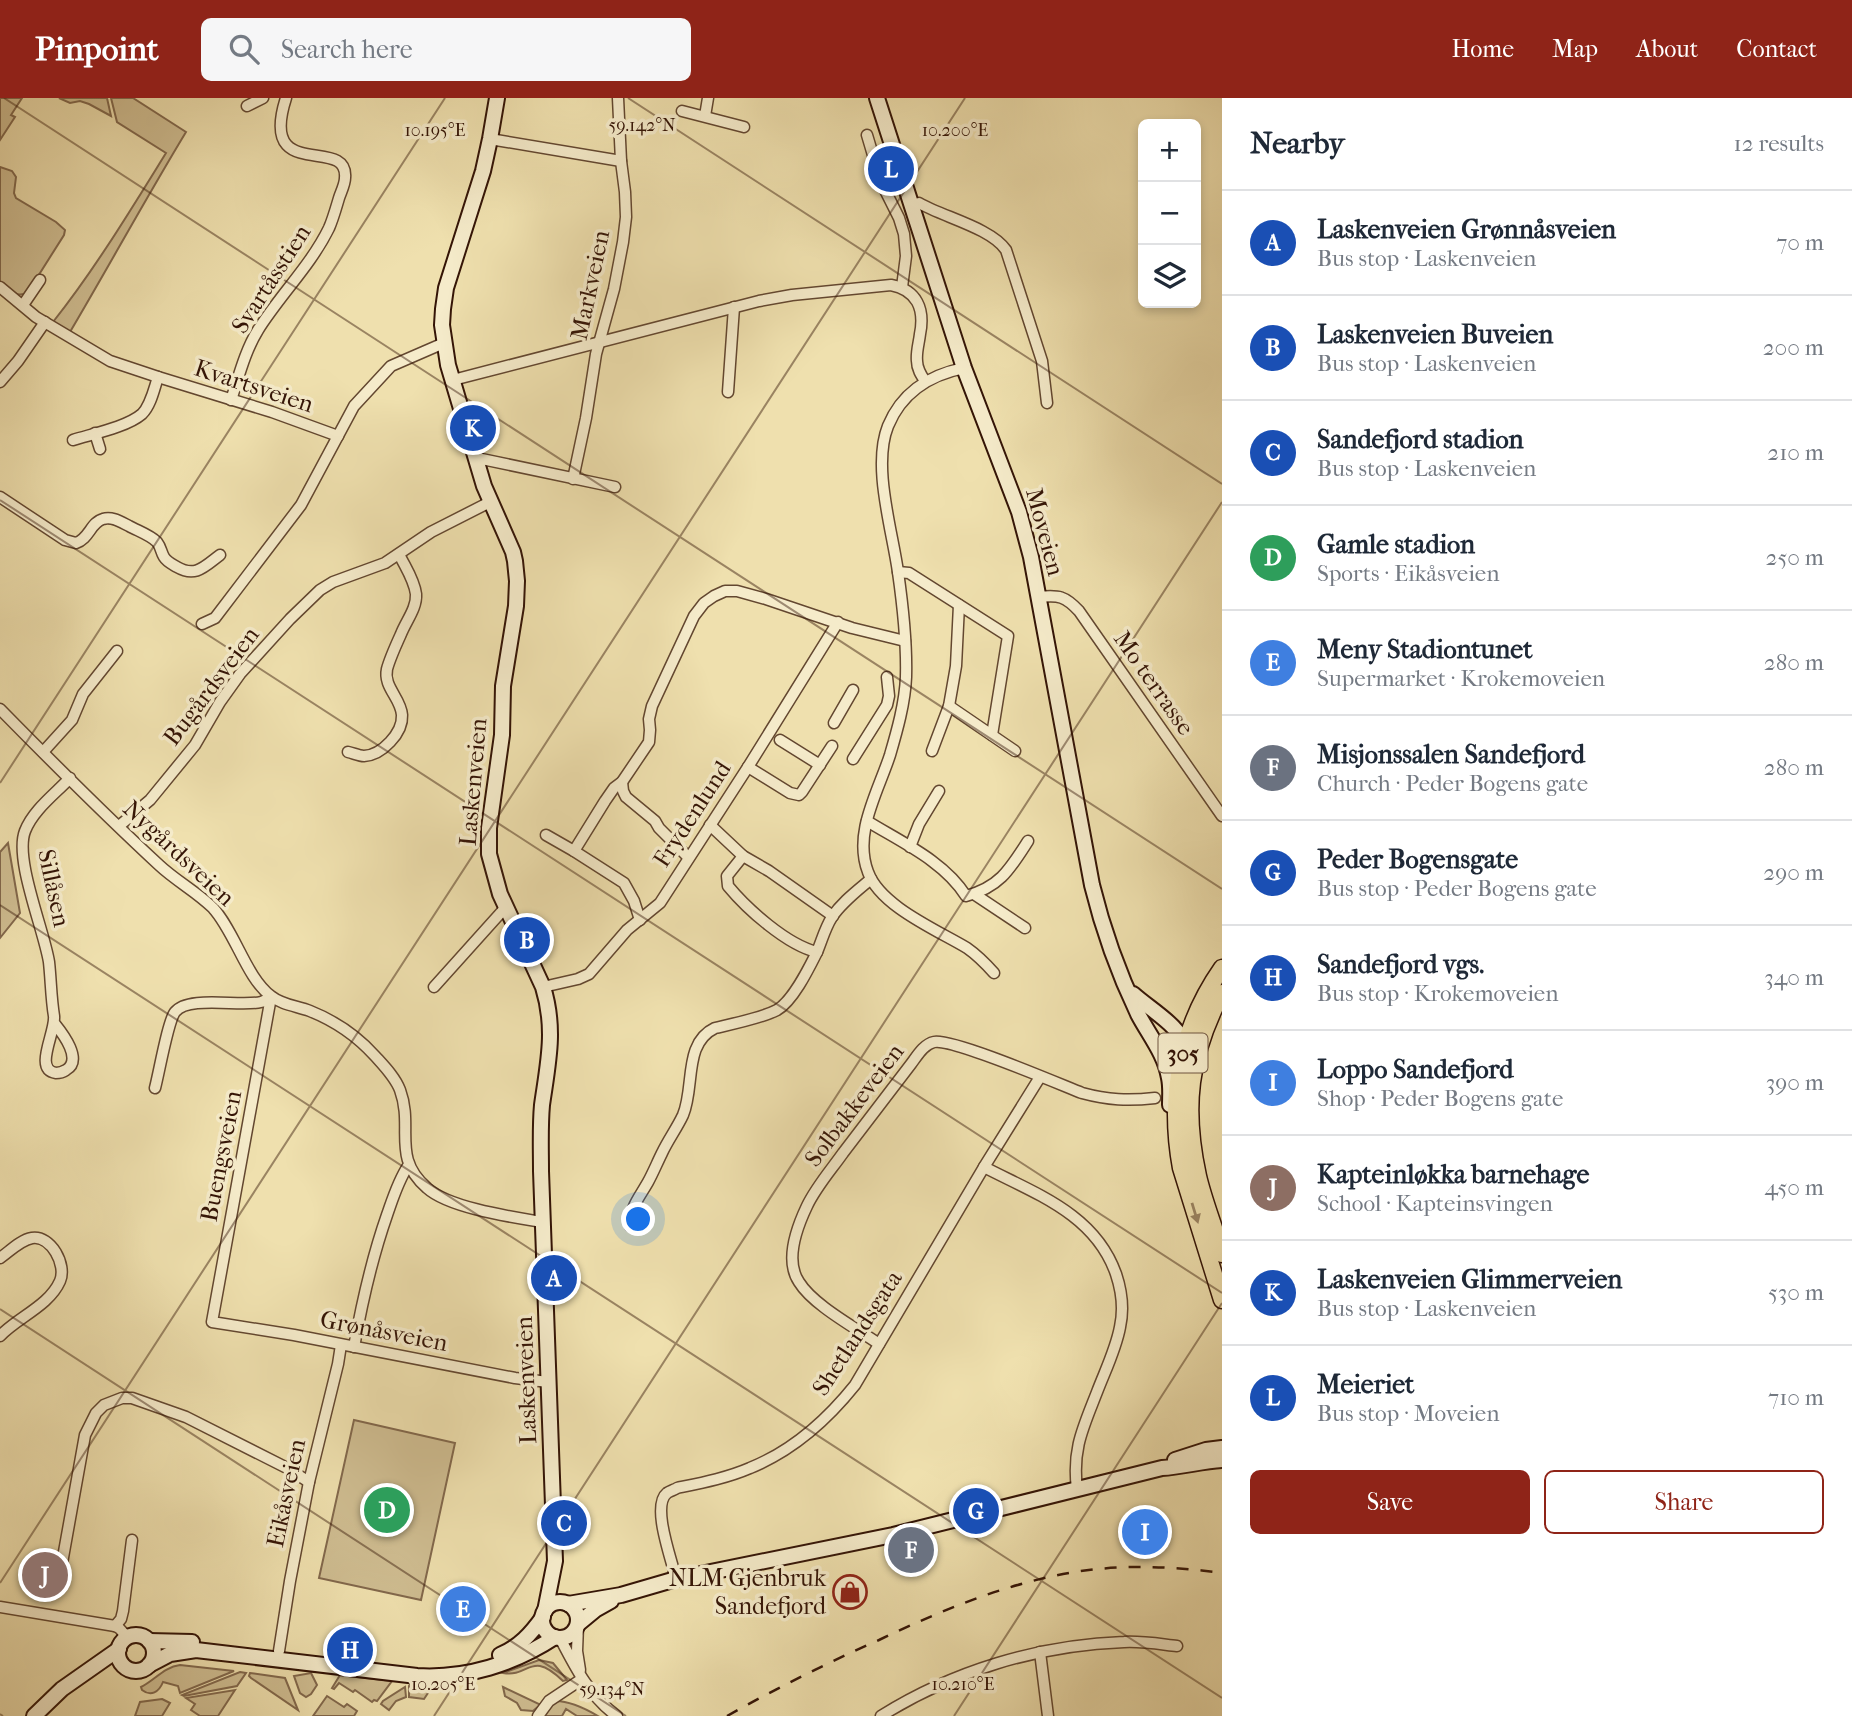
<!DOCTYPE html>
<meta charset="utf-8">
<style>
:root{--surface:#fff;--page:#f6f6f7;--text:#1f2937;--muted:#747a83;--line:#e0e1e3;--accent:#8f2418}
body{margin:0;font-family:"IM FELL French Canon",serif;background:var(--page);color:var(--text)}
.controls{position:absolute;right:21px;top:21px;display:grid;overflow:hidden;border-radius:10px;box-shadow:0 4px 10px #0003}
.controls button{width:63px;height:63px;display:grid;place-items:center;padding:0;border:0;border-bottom:2px solid var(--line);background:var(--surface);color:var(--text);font:35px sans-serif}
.you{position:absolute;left:639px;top:1122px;width:24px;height:24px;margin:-18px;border:5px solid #fff;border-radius:50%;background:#1a73e8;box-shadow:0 0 0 10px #1a73e833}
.badge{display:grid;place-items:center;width:46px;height:46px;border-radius:50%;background:var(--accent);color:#fff;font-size:23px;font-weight:700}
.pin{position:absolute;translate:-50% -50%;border:4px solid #fff;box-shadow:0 2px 7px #0006}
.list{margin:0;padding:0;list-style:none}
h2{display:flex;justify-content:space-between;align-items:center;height:91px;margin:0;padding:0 28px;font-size:30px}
h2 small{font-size:23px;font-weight:400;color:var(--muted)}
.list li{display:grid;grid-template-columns:46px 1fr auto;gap:21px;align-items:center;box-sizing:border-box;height:105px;padding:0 28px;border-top:2px solid var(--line)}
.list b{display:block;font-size:26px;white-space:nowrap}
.list p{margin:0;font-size:23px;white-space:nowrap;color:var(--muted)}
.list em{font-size:23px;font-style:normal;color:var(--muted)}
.actions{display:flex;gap:14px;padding:21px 28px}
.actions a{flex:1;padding:16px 0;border:2px solid var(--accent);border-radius:10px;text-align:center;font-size:24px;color:var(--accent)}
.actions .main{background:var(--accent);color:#fff}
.icon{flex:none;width:38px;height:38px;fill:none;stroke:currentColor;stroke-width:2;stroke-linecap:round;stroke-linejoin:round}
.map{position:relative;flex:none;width:1222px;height:1618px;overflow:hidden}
header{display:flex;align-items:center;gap:42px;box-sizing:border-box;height:98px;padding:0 35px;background:var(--accent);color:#fff}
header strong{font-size:33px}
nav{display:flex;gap:38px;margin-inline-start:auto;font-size:24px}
.search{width:490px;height:63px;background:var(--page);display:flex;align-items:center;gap:18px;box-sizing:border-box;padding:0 24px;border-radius:10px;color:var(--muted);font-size:26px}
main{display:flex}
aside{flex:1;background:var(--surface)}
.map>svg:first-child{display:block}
.green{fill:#cfbd91;stroke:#82684c;stroke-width:2}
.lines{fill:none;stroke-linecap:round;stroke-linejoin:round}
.street-casing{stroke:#634730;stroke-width:13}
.secondary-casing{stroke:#341406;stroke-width:18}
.primary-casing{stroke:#341406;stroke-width:19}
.street{stroke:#f5ebca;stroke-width:10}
.secondary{stroke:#f5ebca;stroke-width:14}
.primary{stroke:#efe0ae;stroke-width:16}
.rail{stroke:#341406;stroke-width:2.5;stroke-dasharray:12 12;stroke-linecap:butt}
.oneway{fill:#9b8462}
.ticks{fill:none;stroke:#341406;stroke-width:2;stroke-opacity:0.45}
.labels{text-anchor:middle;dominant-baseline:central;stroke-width:7;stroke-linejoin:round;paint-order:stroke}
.shield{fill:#f5ebca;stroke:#6e5441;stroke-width:2}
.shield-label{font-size:23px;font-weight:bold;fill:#341406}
.street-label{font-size:24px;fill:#341406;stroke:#f5ebca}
.poi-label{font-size:24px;fill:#341406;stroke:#f5ebca;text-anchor:end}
.ticks-label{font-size:18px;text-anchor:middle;fill:#341406;stroke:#f5ebca;stroke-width:7;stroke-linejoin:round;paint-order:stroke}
</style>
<header>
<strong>Pinpoint</strong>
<div class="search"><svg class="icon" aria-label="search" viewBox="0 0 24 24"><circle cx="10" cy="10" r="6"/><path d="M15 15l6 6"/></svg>Search here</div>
<nav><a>Home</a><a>Map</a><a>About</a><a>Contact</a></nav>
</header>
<main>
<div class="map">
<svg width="1222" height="1618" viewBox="0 0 1222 1618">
<rect width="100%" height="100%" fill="#efe0ae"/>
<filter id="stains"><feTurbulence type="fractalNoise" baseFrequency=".00286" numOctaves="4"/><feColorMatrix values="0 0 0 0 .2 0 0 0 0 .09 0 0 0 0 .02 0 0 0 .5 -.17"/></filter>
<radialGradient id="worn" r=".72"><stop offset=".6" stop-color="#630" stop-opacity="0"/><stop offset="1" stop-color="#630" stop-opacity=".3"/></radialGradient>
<g class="green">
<polygon points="0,0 22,0 11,17 15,19 0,42"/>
<polygon points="59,0 107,0 111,18 89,6 80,3 70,5"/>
<path d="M111,0h22l53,34c-40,66 -77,134 -116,200l-17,-10c42,-53 77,-111 113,-169l-49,-31z"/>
<path d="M0,69l12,4 4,6 -2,16 2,5 40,24 9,8 -1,5 -36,57c-11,7 -20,-2 -28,-9z"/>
<polygon points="8,745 20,815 0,840 0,754"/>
<polygon points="354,1322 455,1345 421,1502 319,1480"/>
<path d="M539,1562l14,3 14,17 -4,1c-33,-32 -33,-3 -60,-8z"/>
<path d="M180,1567l54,6 -54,22 -2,-7 -15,-4c-4,10 -12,15 -21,8l-1,-3c14,-7 23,-20 39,-22z"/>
<polygon points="240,1574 246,1575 237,1588 184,1598 182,1597"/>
<polygon points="250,1575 285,1580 298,1612 251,1580 249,1578"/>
<polygon points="311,1575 317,1587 311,1596 306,1599 300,1595 294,1578"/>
<polygon points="340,1577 392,1583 377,1603 374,1602 372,1604 355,1592 353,1594 339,1585 334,1591 332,1590"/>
<polygon points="412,1585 434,1586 424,1601 409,1599 409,1588"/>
<polygon points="405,1589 406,1599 396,1603 389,1612 381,1606 383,1603"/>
<polygon points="503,1589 539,1606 540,1607 533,1613 521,1612 517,1605 505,1598"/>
<polygon points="235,1592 218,1618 200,1618 191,1612 195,1606 186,1600"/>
<polygon points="327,1598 344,1609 347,1606 357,1613 354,1618 313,1618"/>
<polygon points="162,1601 170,1605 162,1618 135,1618 140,1604"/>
<path d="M556,1603c14,0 30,8 42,15h-21l-11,-7 -4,7h-18l7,-11z"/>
</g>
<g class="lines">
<g class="street-casing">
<g id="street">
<polyline points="247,8 263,0"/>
<polyline points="682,13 744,29"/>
<polyline points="705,18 708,0"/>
<polyline points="867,37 881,84 899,120 904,136 906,158 902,189"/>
<polyline points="490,41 621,63"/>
<path d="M912,107l7,-2c24,14 72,25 87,47l36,111 5,42"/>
<polyline points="0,189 36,219 110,263 158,279 272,314 338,338"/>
<polyline points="23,207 40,182"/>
<path d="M964,270c-35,7 -62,24 -76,58 -16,40 4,103 10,146 5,35 9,70 8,105 -1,26 -9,54 -16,78 -12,37 -37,78 -22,117 12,34 69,58 99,76 10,7 19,16 27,25"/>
<path d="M453,282l306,-79 33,-6 99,-10c26,5 34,24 29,49 -1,9 -4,18 -3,27 0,8 4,14 8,20"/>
<polyline points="0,284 18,263 45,224"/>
<polyline points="728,294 734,209"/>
<path d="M231,302c8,-24 14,-49 27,-70 22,-35 53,-65 71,-102 4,-9 7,-20 10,-30 2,-6 6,-14 6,-20 4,-44 -87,7 -59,-80"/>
<polyline points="95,335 100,351"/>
<path d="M73,342c19,-6 54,-13 69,-26 9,-9 12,-25 16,-37"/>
<polyline points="477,360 615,389"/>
<polyline points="573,381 586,320 596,256 614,191 623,144 626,119 625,94 621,63 618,0"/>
<path d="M0,399l65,43 11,3c13,-4 15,-21 27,-24 9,-3 18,3 26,7 9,5 21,9 28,16 4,5 4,10 7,15 3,5 8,7 13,10 19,11 28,-1 43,-12"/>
<polyline points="898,474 909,475 1008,538 992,637"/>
<path d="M1039,499c20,-2 26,-1 40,14l143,205"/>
<polyline points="202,526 215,520 301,407 354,308 391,268 444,245"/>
<polyline points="949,608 1015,653"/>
<path d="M0,611c52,53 105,106 159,156 17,16 38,27 54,43 22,24 34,71 58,88 11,9 26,10 39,15 25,10 47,25 65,45 9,10 20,21 25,34 14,38 -9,67 27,98 22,20 85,29 115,34"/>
<polyline points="834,625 853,592"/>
<polyline points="780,642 820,667"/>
<polyline points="932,653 949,608 956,568 959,507"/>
<polyline points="43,654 72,622 83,596 117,553"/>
<path d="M348,654c5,1 11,4 16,4 18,-1 39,-23 38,-41 -1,-17 -19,-28 -15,-46 3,-11 9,-24 14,-35 5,-13 16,-26 15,-40 -2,-15 -11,-27 -17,-40"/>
<polyline points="853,661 887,607 889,598 887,579"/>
<polyline points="748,669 790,695 799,697 802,694 832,648"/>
<polyline points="622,684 623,693 626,699 655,723 659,730 688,759"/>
<path d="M867,723c34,21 77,40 99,75 34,-9 44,-27 62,-55"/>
<polyline points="710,727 743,758 769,773 833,818"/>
<polyline points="119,728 150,702 195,647 220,604 240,576 290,521 320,492 333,484 385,465 431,434 490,404"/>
<polyline points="546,737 574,753 624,785 634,803 640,822"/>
<polyline points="910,749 919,726 939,693"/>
<polyline points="574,753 605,703 614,690 622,684 649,644 650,632 649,621 652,608 694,518 704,505 714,498 725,493 737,493 766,501 852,530 905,543"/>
<path d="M743,758l-16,20 1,10c19,23 59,59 89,66"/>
<polyline points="974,796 1025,830"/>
<polyline points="434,889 505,810"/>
<polyline points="543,889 578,881 589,876 627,832 660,805 748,669 838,524"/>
<polyline points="271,899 212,1224 294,1237 515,1280 548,1284"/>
<path d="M55,926c8,10 28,36 11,46 -3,2 -6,3 -10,3 -23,-3 0,-41 -2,-57 -3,-18 -3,-36 -5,-54 -5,-32 -35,-103 -24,-131 8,-21 30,-37 45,-53"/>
<path d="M155,990c4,-15 13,-67 20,-76 13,-17 66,-5 86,-10 4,-1 7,-3 10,-5"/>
<path d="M984,1069c52,27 111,47 132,107 6,18 8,35 4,53 -4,22 -15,44 -23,65 -14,36 -25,57 -20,97"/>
<path d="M630,1128c0,-19 9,-28 18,-44 5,-9 9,-19 14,-29 6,-13 15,-25 21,-38 12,-28 0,-72 32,-87 17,-4 47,-10 62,-18 16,-9 32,-42 40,-58 5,-12 8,-24 15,-35 10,-15 25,-26 39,-38"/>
<path d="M0,1160c9,-6 20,-18 32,-20 19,-3 35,27 28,43 -11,25 -42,36 -60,55"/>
<path d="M879,1246c-23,-16 -66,-39 -80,-62 -15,-22 -2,-55 8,-76 9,-19 24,-36 36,-53 23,-30 45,-59 68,-89 6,-8 13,-20 23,-22 18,-4 125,42 148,51 26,7 46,8 73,5"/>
<path d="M354,1249c8,-45 18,-89 33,-132 6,-17 11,-34 21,-49"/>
<polyline points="62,1465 85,1337 96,1315 104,1307 122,1300 132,1300 186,1319 287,1370 309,1384"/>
<path d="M676,1481c-4,-19 -25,-73 -9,-86 1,-1 9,-4 10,-5 24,-5 50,-10 73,-20 42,-17 77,-48 105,-83l129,-218 56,-90"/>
<polyline points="0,1509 115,1528 119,1530 128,1540"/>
<polyline points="578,1527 577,1553 580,1572"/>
<polyline points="115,1528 121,1521 123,1513 132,1442"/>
<path d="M560,1540c15,29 30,59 57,78"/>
<polyline points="279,1553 290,1483 309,1384 338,1266 341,1247"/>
<polyline points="1040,1554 1048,1618"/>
<polyline points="538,1618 549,1603 582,1581"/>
<path d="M881,1618c72,-45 157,-71 243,-74 17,-1 35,2 53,4"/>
</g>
</g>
<g class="secondary-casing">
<g id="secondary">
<path d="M497,0l-7,41 -7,32 -37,117 -3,21 -1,16 6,40 36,121 29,66 2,9 2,20 -1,25 -13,80 -1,49 -13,93v26l11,40 43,93c13,42 5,76 -1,118 -2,22 -1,44 -1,66l14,390 -10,50"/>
<path d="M877,0l87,270 55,144 12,45 61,328c11,45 26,87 46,129 11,21 27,40 31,64 2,9 1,18 1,27"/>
<path d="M1133,896c19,17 48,32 55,57"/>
<polyline points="1175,1362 1206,1352 1222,1350"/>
<circle cx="560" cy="1522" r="18"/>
<path d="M568,1506l53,-9 55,-16 217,-44 269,-67c20,-1 40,-7 60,-8"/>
<polyline points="578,1526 595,1512 611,1503"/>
<circle cx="136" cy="1555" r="18"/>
<polyline points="149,1543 192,1544"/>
<path d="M500,1557c19,-8 31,-21 43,-38"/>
<path d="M149,1567l21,-11 26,-4 221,26c49,3 97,-12 138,-39"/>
<polyline points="34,1618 62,1591 119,1551"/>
</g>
</g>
<g class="primary-casing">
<g id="primary">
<path d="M1222,870c-42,60 -54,129 -41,200l41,132"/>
<path d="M1222,895c-33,62 -39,115 -24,183 6,26 17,52 24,78"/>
</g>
</g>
<use href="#street" class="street"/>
<use href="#secondary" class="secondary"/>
<use href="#primary" class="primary"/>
<path class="rail" d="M727,1618c50,-28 100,-53 152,-76 61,-29 123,-55 190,-67 50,-9 102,-7 153,0"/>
</g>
<defs><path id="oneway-solid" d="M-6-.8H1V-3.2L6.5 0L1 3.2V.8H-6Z" transform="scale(1.75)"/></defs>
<use class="oneway" href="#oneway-solid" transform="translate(1195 1115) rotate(73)"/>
<path class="ticks" d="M4,0l1218,791M628,0l594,386M0,402l1222,793M0,685l445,-685M0,807l1222,793M0,1211l626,407M0,1485l965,-1485M0,1616l3,2M434,1618l788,-1214M954,1618l268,-413"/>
<defs>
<g id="shop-ring" transform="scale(1.75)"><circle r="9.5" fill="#f5ebca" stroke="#8f2418" stroke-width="1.5"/><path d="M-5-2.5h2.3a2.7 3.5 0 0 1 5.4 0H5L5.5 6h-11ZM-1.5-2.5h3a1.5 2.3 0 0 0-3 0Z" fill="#8f2418"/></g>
</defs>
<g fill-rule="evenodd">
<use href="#shop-ring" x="850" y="1494"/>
</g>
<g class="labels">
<rect class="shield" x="1158.5" y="935.5" width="49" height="39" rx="5"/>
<g class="shield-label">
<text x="1183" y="955">305</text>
</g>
<g class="street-label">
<text transform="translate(271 181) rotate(-57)">Svartåsstien</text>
<text transform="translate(590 187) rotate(-78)">Markveien</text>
<text transform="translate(254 288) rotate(18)">Kvartsveien</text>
<text transform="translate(1045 434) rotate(75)">Moveien</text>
<text transform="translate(1154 585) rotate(55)">Mo terrasse</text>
<text transform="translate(211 588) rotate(-53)">Bugårdsveien</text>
<text transform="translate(473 684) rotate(-85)">Laskenveien</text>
<text transform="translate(692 716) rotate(-57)">Frydenlund</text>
<text transform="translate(179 755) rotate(43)">Nygårdsveien</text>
<text transform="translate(54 790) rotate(78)">Sillåsen</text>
<text transform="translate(854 1007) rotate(-53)">Solbakkeveien</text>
<text transform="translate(221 1058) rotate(-79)">Buengsveien</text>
<text transform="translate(384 1233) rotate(11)">Grønåsveien</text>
<text transform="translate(857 1235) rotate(-57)">Shetlandsgata</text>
<text transform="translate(526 1282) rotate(-92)">Laskenveien</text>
<text transform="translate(286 1395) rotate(-78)">Eikåsveien</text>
</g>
<g class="poi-label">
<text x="826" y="1480">NLM Gjenbruk<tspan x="826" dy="28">Sandefjord</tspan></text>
</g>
</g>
<g class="ticks-label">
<text x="642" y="33">59.142°N</text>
<text x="435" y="38">10.195°E</text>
<text x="955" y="38">10.200°E</text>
<text x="443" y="1592">10.205°E</text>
<text x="963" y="1592">10.210°E</text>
<text x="612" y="1597">59.134°N</text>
</g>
<rect width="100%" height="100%" filter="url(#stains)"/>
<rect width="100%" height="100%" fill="url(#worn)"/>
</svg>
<div class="controls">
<button>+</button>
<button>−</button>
<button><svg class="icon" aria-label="layers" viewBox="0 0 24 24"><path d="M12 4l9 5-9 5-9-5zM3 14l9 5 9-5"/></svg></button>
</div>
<div class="you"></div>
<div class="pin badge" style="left:554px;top:1180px;background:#1a4fb4">A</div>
<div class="pin badge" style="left:527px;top:842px;background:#1a4fb4">B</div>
<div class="pin badge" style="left:564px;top:1425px;background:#1a4fb4">C</div>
<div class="pin badge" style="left:387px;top:1412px;background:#2e9e5b">D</div>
<div class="pin badge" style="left:463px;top:1511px;background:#3f7fe0">E</div>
<div class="pin badge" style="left:911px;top:1452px;background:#6b7280">F</div>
<div class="pin badge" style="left:976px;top:1413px;background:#1a4fb4">G</div>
<div class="pin badge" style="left:350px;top:1552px;background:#1a4fb4">H</div>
<div class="pin badge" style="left:1145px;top:1434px;background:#3f7fe0">I</div>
<div class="pin badge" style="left:45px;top:1477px;background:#8d6e63">J</div>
<div class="pin badge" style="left:473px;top:330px;background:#1a4fb4">K</div>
<div class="pin badge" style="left:891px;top:71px;background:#1a4fb4">L</div>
</div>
<aside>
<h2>Nearby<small>12 results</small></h2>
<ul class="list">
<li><span class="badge" style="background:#1a4fb4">A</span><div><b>Laskenveien Grønnåsveien</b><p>Bus stop · Laskenveien</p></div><em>70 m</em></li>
<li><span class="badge" style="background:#1a4fb4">B</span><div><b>Laskenveien Buveien</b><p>Bus stop · Laskenveien</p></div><em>200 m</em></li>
<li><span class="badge" style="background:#1a4fb4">C</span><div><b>Sandefjord stadion</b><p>Bus stop · Laskenveien</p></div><em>210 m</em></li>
<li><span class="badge" style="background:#2e9e5b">D</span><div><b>Gamle stadion</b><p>Sports · Eikåsveien</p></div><em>250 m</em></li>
<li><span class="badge" style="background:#3f7fe0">E</span><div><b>Meny Stadiontunet</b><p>Supermarket · Krokemoveien</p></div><em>280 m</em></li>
<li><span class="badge" style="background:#6b7280">F</span><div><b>Misjonssalen Sandefjord</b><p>Church · Peder Bogens gate</p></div><em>280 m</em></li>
<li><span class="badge" style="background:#1a4fb4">G</span><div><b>Peder Bogensgate</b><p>Bus stop · Peder Bogens gate</p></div><em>290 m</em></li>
<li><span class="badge" style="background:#1a4fb4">H</span><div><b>Sandefjord vgs.</b><p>Bus stop · Krokemoveien</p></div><em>340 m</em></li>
<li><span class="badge" style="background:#3f7fe0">I</span><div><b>Loppo Sandefjord</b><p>Shop · Peder Bogens gate</p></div><em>390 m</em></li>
<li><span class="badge" style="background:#8d6e63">J</span><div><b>Kapteinløkka barnehage</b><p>School · Kapteinsvingen</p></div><em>450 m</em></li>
<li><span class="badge" style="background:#1a4fb4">K</span><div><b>Laskenveien Glimmerveien</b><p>Bus stop · Laskenveien</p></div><em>530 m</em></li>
<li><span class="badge" style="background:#1a4fb4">L</span><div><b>Meieriet</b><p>Bus stop · Moveien</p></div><em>710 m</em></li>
</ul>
<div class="actions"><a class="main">Save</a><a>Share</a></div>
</aside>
</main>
